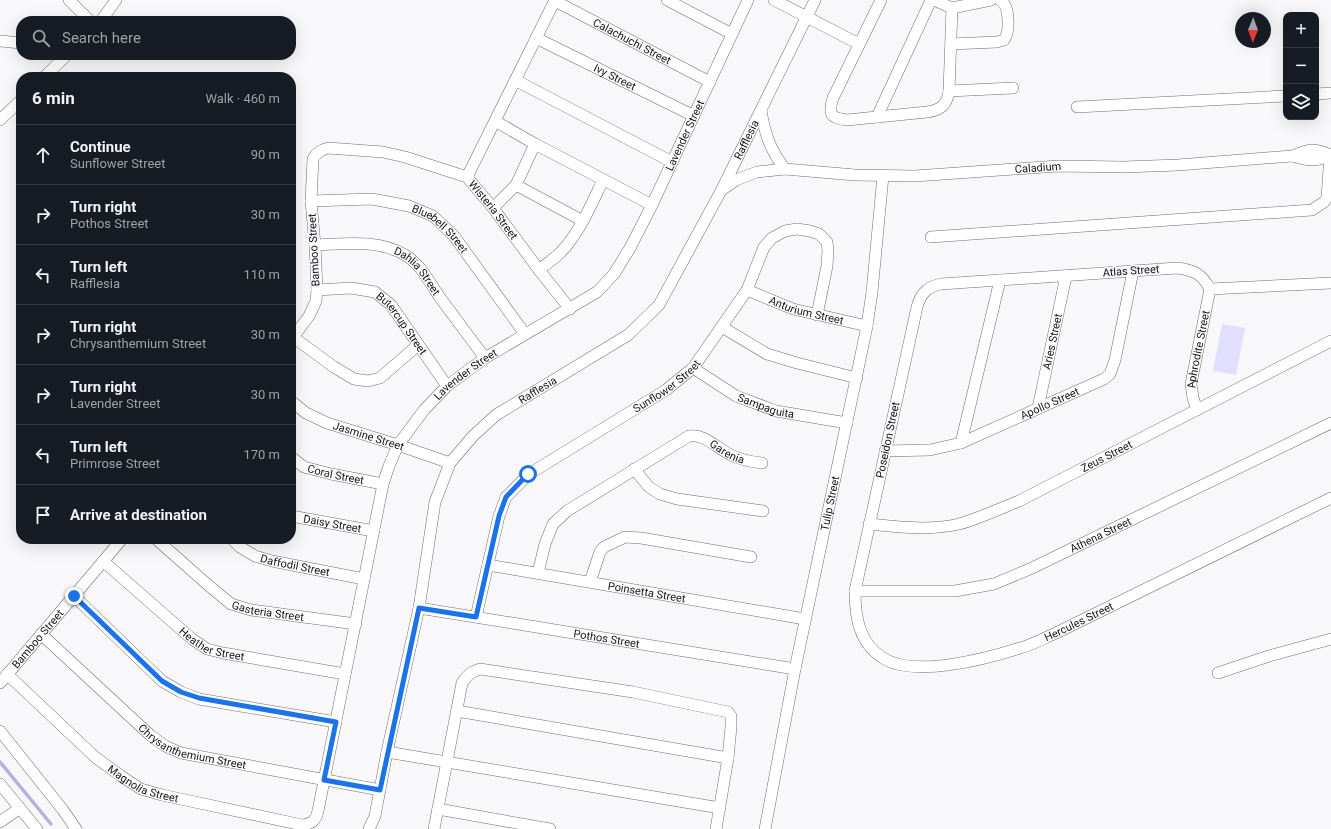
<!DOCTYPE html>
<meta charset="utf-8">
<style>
:root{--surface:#171b24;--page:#20242c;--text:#f1f3f6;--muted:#9ea1a6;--line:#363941}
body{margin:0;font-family:Roboto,sans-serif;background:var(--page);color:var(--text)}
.controls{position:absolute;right:12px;top:12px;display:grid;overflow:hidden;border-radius:8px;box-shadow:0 4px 16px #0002}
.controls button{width:36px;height:36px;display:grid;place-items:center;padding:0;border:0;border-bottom:1px solid var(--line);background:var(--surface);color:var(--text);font:20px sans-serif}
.compass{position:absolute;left:1235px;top:12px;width:36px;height:36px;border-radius:50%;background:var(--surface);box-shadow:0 4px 16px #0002;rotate:181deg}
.stop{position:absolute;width:12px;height:12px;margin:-9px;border:3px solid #1a73e8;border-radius:50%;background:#fff}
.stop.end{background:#1a73e8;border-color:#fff;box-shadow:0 1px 4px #0008}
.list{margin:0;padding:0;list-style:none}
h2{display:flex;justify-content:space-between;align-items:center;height:52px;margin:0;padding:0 16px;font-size:17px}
h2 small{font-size:13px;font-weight:400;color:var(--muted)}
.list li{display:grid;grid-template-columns:26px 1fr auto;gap:12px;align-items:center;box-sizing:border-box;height:60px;padding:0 16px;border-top:1px solid var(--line)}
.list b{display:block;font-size:15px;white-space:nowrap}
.list p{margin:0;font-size:13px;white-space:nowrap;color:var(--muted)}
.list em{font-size:13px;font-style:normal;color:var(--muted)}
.icon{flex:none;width:22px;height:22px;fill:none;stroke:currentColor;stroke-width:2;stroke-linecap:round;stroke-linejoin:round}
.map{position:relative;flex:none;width:1331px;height:829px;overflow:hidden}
.search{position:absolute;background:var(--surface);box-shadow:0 4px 16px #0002;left:16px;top:16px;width:280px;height:44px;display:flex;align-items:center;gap:10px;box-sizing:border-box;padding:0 14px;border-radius:16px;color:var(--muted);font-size:15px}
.panel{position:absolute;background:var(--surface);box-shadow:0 4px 16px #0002;left:16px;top:72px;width:280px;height:472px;border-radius:16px}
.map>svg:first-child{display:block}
.green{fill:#e1dffd}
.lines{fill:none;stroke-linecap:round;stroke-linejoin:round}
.stream{stroke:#b5b1e0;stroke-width:3.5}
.minor-casing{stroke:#6d6d70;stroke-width:12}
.minor{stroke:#fff;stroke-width:11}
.route{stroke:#1a73e8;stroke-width:5}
.labels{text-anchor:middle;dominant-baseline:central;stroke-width:3;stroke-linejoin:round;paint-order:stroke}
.street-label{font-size:11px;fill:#141415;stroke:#f8f8fb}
</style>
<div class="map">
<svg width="1331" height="829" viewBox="0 0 1331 829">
<rect width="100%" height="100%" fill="#f8f8fb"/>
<polygon class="green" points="1222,324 1245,328 1236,375 1213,371"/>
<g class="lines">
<polyline class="stream" points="0,762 51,824"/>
<g class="minor-casing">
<g id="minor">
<polyline points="69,0 90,21"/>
<polyline points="667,0 732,34"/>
<polyline points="774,0 859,44"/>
<path d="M881,0l-48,98c-5,16 -3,20 14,22l80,-8c14,-2 20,-7 22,-21l3,-83"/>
<polyline points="934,0 952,8 991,0"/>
<path id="s1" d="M555,1l155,81"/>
<polyline points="101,21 116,0"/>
<path id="s2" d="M536,38l158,78"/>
<polyline points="0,41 21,43"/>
<path d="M951,44l46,-2 7,-2c6,-8 6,-35 -4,-40"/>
<polyline points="44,77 67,55"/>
<polyline points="515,80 672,162"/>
<polyline points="949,91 1013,88"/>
<polyline points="1316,94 1331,93"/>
<polyline points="1077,107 1286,96"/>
<path d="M761,111c4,23 9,39 24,58"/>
<polyline points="877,117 931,0"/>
<polyline points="0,120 21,100"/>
<polyline points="495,121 535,144 652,205"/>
<path d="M1292,156c18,5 22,6 39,-1"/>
<polyline points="467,177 555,0"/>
<polyline points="516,185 583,221"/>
<path id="s3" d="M723,189l13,-9 21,-8 28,-3 70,6 60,1 143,-10 66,1 54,-2 114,-9c15,-6 23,-9 38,-1"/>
<path id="s4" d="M311,201l61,-2 37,7 24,10 21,20 71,98"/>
<polyline points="493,208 516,185 535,144"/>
<polyline points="931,237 1312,210 1324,202 1327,198 1330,155"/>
<path id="s5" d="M315,245c30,-1 63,-6 90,10 17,10 25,29 36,44 15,20 29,39 44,59"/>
<path d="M539,270c7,-6 15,-11 22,-18 19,-20 30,-47 42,-72"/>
<path id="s6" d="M1210,289c-8,-15 -16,-19 -33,-21l-236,16c-14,3 -20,9 -24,23l-62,284c0,26 4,52 28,67 31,20 103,1 137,-10 12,-3 24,-10 36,-15l275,-135"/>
<polyline points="1210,289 1331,283"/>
<path id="s7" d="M317,290l34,-2 24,4 16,13 56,81"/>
<path id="s8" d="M747,290l46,19 74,17"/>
<polyline points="722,327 767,354 797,363 857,378"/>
<polyline points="293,337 334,367 354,379 368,381 380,378 418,345"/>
<path id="s9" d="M291,340l18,-24 7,-15 1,-11 -2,-45 -4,-44 2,-42c4,-7 8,-9 15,-11l55,4 22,5 62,20 26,31 46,62 31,39"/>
<path id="s10" d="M693,368l43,28 40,15 71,12"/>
<path id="s11" d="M291,401l15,12 21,10 71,22 52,18"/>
<path id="s12" d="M1038,408l28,-132"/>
<path id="s13" d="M1197,410l-4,-12 -2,-14 19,-95"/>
<polyline points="961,443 1000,280"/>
<path id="s14" d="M885,451l45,-1 31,-7 143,-64 6,-5 5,-14 18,-89"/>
<path id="s15" d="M291,457l13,10 27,7 52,10"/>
<polyline points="634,469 649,487 660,494 677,499 763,511"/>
<path id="s16" d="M291,516l83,15"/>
<path id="s17" d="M869,524c30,3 60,7 90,0 21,-6 40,-15 60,-23l312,-160"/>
<path id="s18" d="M156,539l52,46 23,19 20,6 105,14"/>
<path id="s19" d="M232,539l8,8 15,9 17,5 92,18"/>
<path id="s20" d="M103,561l89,78 15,10 16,4 122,21"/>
<path id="s21" d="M488,565l317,54"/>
<path id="s22" d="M538,573l7,-29 8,-20 14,-13 122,-75c15,-3 29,13 42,19 10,5 21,7 31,8"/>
<polyline points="590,582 600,552 604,547 625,537 641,538 751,557"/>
<path id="s23" d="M855,591h100l39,-7 38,-16 299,-145"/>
<polyline points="74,596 162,681 181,692 199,699 336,722"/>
<path id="s24" d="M419,608l376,61"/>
<path id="s25" d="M476,617l23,-101 7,-19 23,-23 137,-84 27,-22 54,-78 17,-43 8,-9 13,-7 12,-2 13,2 9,3 8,8 1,8 -1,16 -10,49"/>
<path id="s26" d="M41,634l109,101 15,11 16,7 199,37"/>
<polyline points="1218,673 1269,656 1331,639"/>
<path id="s27" d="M7,674l88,83 26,19 20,13 21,6 140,30c10,-1 14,-5 16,-14l65,-327 6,-18 9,-21 26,-35 23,-24 38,-28 112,-66 17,-18 16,-26 22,-43 96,-205"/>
<path id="s28" d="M0,683l122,-144"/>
<polyline points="457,711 728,758"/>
<polyline points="0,731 63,810 76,829"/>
<polyline points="387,752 720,808"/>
<polyline points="0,784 37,829"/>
<polyline points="438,809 550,829"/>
<polyline points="0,822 20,808"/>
<path id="s29" d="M369,829l6,-13 12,-64 32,-144 16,-106 15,-39 23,-27 23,-21 132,-80 31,-30 63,-116 93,-189"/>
<path d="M434,829l28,-146c5,-8 9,-11 18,-14l153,23 95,20 3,4v11l-3,31 -12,71"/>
<path id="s30" d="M765,829l30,-160 72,-343 5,-34 11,-116"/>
</g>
</g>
<use href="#minor" class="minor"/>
</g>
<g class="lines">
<polyline class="route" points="74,596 162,681 181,692 199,698 336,722 324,780 380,790 419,608 476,617 499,516 506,497 528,474"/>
</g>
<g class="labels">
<g class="street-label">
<text stroke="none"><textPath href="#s1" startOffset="87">Calachuchi Street</textPath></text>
<text stroke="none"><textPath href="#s2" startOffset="88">Ivy Street</textPath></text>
<text stroke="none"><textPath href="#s27" startOffset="1175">Lavender Street</textPath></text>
<text stroke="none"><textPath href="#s29" startOffset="827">Rafflesia</textPath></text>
<text stroke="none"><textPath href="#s3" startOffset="320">Caladium</textPath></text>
<text stroke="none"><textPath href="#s9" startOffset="393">Wisteria Street</textPath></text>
<text stroke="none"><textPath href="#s4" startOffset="138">Bluebell Street</textPath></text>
<text transform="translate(314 250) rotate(-93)">Bamboo Street</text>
<text transform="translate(1131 271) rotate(-4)">Atlas Street</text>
<text stroke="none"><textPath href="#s5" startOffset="112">Dahlia Street</textPath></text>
<text stroke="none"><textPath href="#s8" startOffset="63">Anturium Street</textPath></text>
<text stroke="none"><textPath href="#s7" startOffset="100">Butercup Street</textPath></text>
<text stroke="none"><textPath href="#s12" startOffset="68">Aries Street</textPath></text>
<text stroke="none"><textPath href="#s13" startOffset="62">Aphrodite Street</textPath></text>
<text stroke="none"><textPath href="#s27" startOffset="839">Lavender Street</textPath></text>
<text stroke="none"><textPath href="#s25" startOffset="320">Sunflower Street</textPath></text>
<text stroke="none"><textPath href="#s29" startOffset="491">Rafflesia</textPath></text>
<text stroke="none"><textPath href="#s14" startOffset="174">Apollo Street</textPath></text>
<text stroke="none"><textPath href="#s10" startOffset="83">Sampaguita</textPath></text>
<text stroke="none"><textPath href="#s11" startOffset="86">Jasmine Street</textPath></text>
<text transform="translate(888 440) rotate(-78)">Poseidon Street</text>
<text stroke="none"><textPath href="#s22" startOffset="256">Garenia</textPath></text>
<text stroke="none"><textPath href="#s17" startOffset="253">Zeus Street</textPath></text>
<text stroke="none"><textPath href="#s15" startOffset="49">Coral Street</textPath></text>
<text stroke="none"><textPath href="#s30" startOffset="332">Tulip Street</textPath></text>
<text stroke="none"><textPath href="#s16" startOffset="42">Daisy Street</textPath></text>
<text stroke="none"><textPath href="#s23" startOffset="257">Athena Street</textPath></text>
<text stroke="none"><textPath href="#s19" startOffset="70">Daffodil Street</textPath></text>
<text stroke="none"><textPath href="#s21" startOffset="161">Poinsetta Street</textPath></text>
<text stroke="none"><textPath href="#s18" startOffset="137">Gasteria Street</textPath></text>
<text stroke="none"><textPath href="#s6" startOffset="885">Hercules Street</textPath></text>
<text stroke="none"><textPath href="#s28" startOffset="58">Bamboo Street</textPath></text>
<text stroke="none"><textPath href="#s24" startOffset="190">Pothos Street</textPath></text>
<text stroke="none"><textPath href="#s20" startOffset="139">Heather Street</textPath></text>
<text stroke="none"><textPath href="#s26" startOffset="193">Chrysanthemium Street</textPath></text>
<text stroke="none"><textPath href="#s27" startOffset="177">Magnolia Street</textPath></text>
</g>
</g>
</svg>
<div class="controls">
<button>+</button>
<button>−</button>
<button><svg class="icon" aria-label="layers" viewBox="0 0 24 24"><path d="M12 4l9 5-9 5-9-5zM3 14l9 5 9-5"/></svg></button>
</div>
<svg class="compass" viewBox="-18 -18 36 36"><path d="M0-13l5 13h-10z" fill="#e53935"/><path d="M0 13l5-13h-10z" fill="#9ea1a6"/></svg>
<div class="stop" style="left:528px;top:474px"></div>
<div class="stop end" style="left:74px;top:596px"></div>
<div class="search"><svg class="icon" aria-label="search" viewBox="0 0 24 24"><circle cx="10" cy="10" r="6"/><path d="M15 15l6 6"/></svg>Search here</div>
<section class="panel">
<h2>6 min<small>Walk · 460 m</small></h2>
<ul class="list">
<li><svg class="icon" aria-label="ahead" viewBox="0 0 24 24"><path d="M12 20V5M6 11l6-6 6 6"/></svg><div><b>Continue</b><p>Sunflower Street</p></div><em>90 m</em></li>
<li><svg class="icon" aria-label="right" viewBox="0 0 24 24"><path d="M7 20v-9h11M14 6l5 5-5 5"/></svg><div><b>Turn right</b><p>Pothos Street</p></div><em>30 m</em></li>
<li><svg class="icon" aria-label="left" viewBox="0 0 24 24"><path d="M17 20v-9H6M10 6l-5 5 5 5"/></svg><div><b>Turn left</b><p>Rafflesia</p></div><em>110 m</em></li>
<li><svg class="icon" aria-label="right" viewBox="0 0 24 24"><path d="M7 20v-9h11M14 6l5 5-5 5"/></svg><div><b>Turn right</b><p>Chrysanthemium Street</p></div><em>30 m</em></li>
<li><svg class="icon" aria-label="right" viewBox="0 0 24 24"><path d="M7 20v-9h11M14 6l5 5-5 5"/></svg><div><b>Turn right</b><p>Lavender Street</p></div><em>30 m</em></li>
<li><svg class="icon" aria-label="left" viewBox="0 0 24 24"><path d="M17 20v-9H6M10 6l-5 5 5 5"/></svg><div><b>Turn left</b><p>Primrose Street</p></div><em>170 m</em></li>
<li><svg class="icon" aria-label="arrive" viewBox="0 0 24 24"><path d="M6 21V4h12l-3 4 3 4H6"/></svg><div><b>Arrive at destination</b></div></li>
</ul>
</section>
</div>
